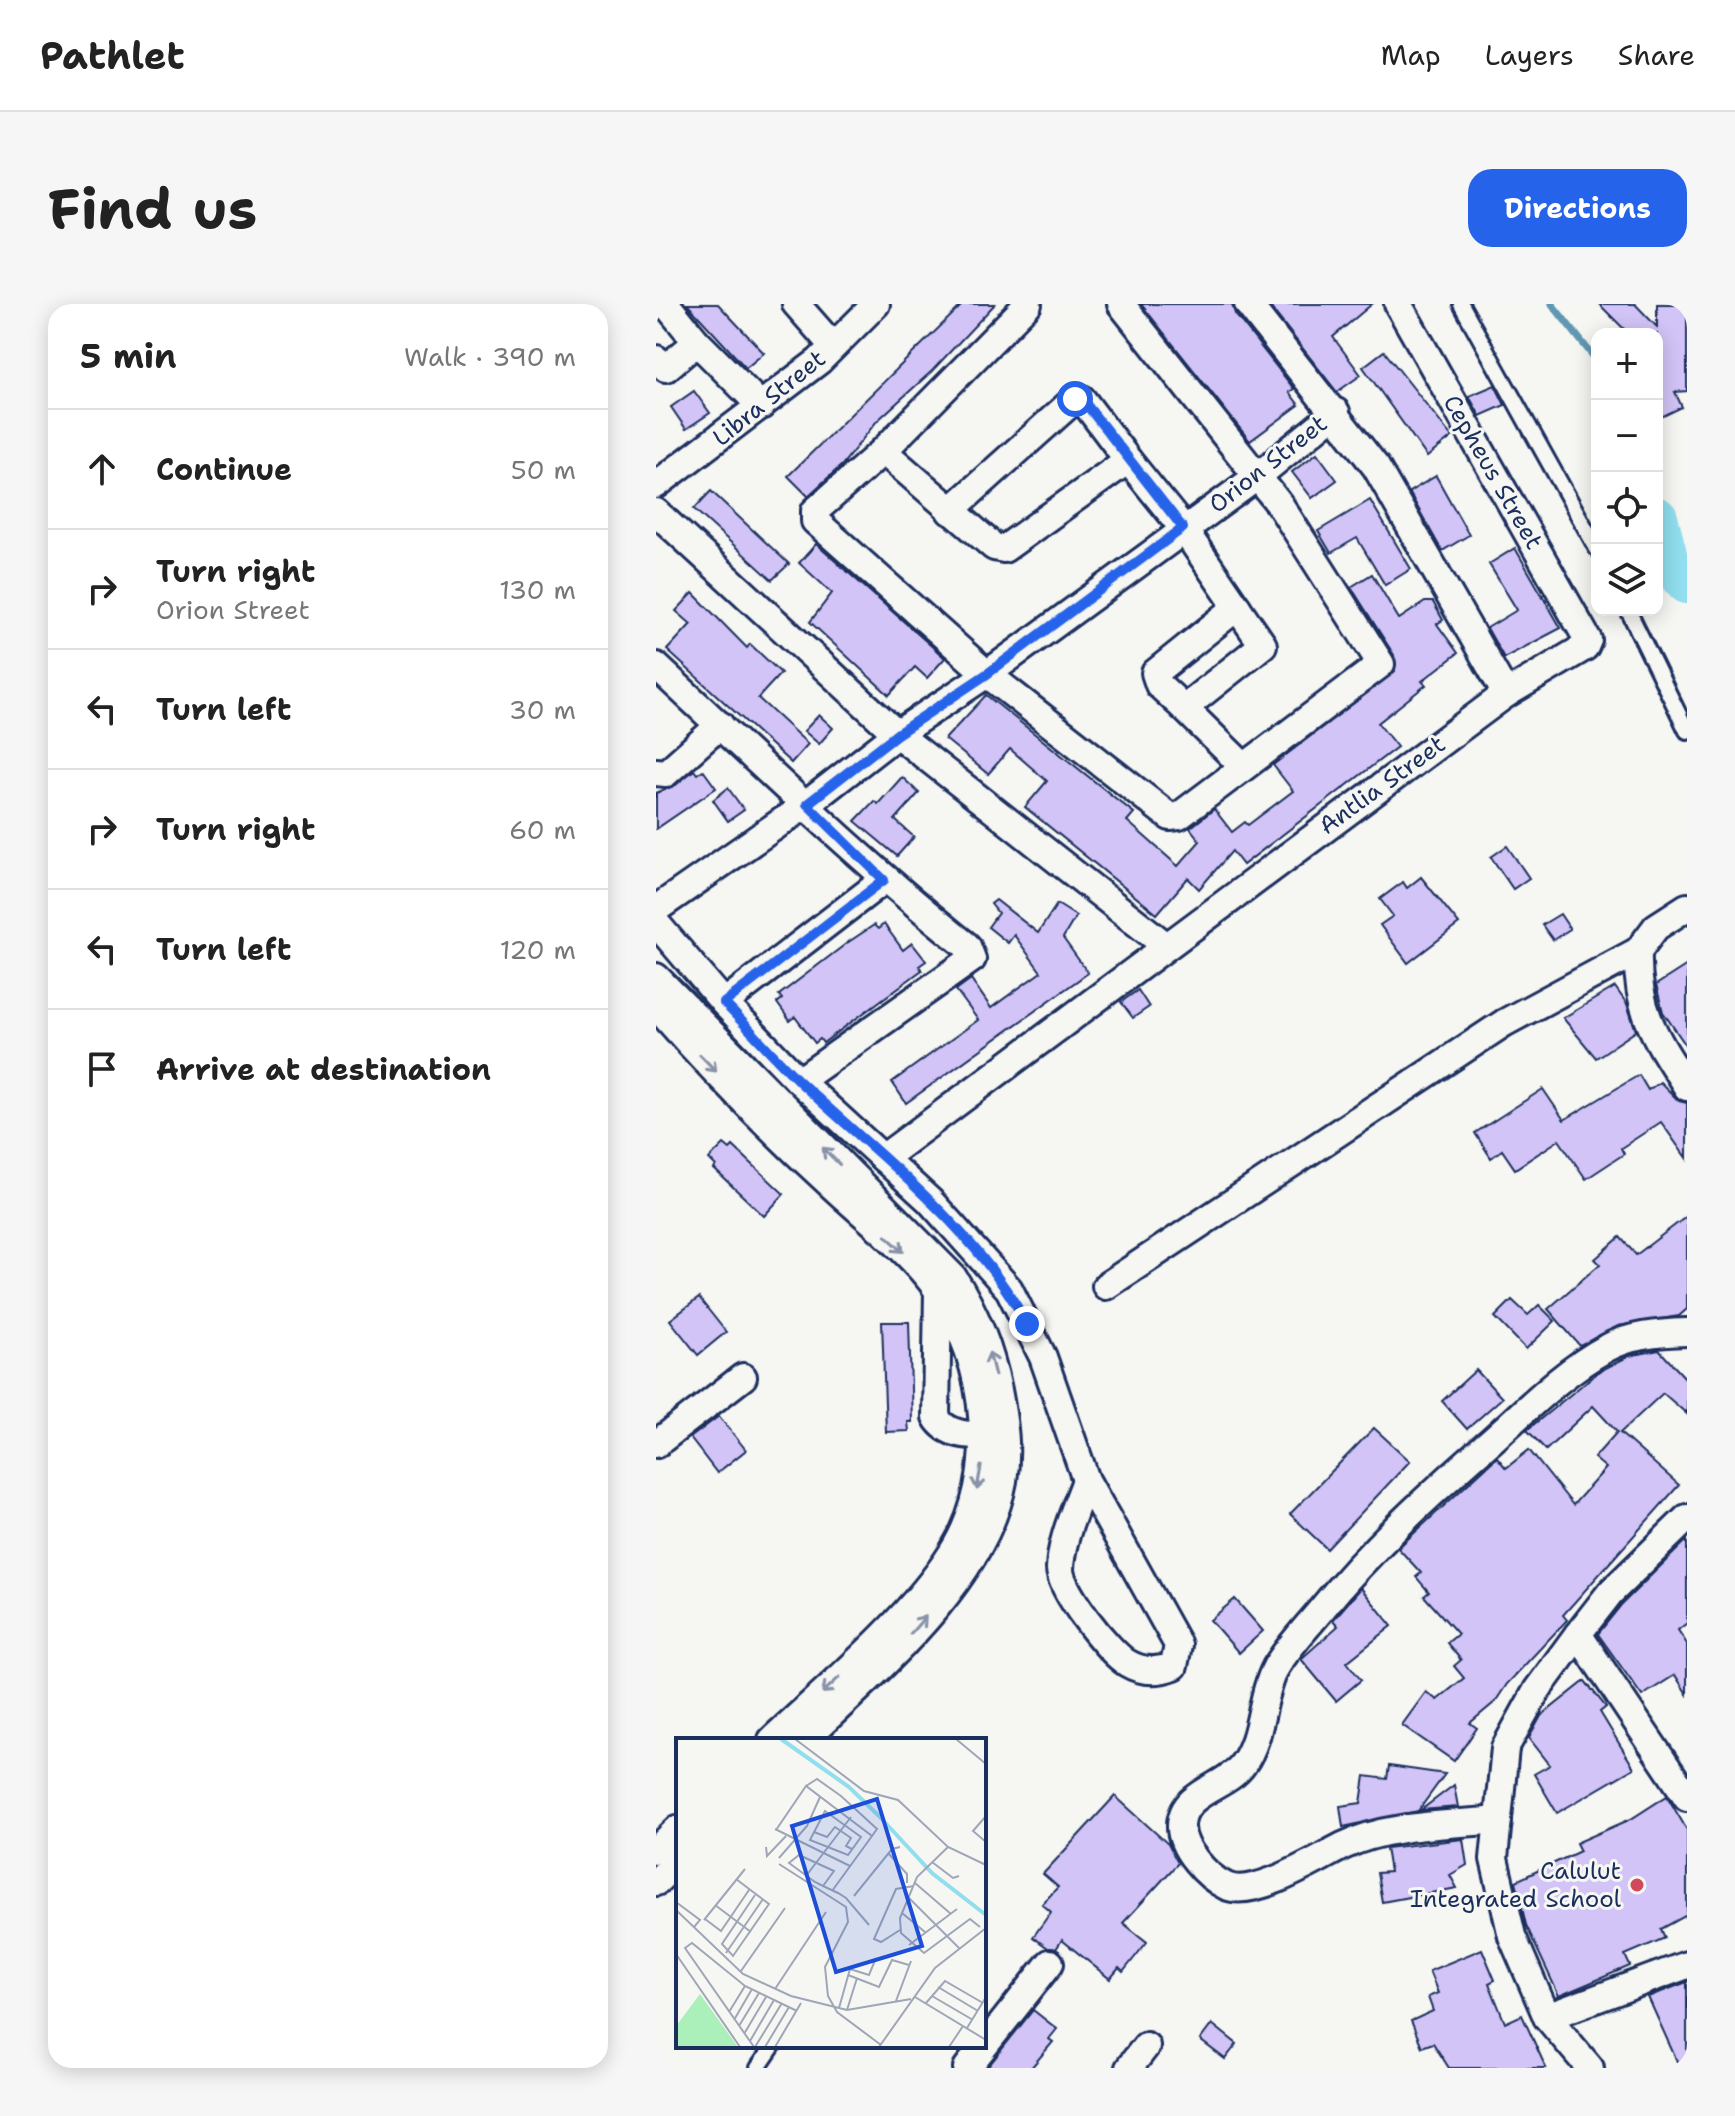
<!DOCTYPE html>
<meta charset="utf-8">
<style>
:root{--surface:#fff;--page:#f6f6f6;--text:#222;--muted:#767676;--line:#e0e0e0;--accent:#2563eb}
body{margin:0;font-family:"Shantell Sans",sans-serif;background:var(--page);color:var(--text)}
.controls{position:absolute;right:24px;top:24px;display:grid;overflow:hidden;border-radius:16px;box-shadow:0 4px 20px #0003}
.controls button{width:72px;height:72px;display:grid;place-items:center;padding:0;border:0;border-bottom:2px solid var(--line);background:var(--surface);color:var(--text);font:40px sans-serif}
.stop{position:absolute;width:24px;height:24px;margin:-18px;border:6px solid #2563eb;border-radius:50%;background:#fff}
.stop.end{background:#2563eb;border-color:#fff;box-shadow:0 2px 8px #0008}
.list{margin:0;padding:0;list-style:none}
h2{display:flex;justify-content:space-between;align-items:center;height:104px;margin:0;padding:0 32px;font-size:34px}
h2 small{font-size:26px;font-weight:400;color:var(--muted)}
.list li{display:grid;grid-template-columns:52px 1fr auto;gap:24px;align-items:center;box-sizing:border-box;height:120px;padding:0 32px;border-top:2px solid var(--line)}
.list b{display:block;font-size:30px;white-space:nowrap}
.list p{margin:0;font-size:26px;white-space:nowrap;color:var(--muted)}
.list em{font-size:26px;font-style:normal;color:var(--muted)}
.icon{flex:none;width:44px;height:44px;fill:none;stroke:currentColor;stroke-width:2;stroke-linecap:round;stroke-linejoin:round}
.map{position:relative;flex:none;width:1031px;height:1764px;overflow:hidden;border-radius:24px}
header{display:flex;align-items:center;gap:48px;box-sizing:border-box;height:112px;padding:0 40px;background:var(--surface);border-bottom:2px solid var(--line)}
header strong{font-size:38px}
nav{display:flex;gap:44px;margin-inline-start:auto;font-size:28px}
.intro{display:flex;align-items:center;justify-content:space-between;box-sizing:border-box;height:192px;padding:0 48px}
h1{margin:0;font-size:56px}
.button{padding:20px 36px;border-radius:24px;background:var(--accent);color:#fff;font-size:28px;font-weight:700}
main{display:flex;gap:48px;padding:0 48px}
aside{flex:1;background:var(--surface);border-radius:24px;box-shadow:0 4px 20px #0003}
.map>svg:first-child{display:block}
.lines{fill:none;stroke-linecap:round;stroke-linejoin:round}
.stream{stroke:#6198b4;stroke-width:7}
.river{stroke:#90deee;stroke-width:42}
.building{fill:#d2c4f6;stroke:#1b2f5e;stroke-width:2}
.lane-casing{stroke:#1b2f5e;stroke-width:20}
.street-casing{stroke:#1b2f5e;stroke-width:32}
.lane{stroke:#f6f6f2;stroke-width:14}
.street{stroke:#f6f6f2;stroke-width:26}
.oneway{stroke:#8892a8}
.route{stroke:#2563eb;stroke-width:10}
.poi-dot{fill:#d1495b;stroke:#f6f6f2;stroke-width:3}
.labels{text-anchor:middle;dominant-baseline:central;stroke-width:6;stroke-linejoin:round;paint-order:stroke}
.street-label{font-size:24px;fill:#1b2f5e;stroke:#f6f6f2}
.poi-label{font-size:24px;fill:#1b2f5e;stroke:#f6f6f2;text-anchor:end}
.inset-river{fill:none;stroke:#90deee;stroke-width:4}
.inset-road{fill:none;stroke:#9ea6b7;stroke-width:2}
.view{fill:#1d4ed8;fill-opacity:0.15;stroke:#1d4ed8;stroke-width:4}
.inset-edge{fill:none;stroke:#1b2f5e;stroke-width:4}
</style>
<header>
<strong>Pathlet</strong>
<nav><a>Map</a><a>Layers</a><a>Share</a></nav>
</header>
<div class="intro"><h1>Find us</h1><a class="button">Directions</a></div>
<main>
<aside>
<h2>5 min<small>Walk · 390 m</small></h2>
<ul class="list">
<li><svg class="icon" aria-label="ahead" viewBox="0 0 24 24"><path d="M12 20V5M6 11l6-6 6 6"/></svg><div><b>Continue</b></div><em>50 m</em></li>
<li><svg class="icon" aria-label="right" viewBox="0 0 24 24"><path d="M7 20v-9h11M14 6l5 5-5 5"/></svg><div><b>Turn right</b><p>Orion Street</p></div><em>130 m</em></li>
<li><svg class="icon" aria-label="left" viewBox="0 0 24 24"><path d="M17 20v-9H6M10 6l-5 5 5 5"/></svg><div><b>Turn left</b></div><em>30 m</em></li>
<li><svg class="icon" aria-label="right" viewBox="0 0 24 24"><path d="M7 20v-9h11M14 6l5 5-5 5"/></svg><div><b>Turn right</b></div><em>60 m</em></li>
<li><svg class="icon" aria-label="left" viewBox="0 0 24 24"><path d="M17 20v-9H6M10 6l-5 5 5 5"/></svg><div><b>Turn left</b></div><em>120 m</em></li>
<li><svg class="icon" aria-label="arrive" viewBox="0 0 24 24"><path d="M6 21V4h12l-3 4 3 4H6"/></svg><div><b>Arrive at destination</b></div></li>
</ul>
</aside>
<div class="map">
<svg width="1031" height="1764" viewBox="0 0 1031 1764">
<rect width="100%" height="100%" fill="#f6f6f2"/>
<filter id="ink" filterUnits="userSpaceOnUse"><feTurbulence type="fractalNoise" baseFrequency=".0125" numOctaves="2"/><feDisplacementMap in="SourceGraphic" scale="16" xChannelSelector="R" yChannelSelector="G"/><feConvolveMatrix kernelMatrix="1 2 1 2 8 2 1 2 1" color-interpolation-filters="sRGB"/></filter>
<g filter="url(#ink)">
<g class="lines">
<polyline class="stream" points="896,0 941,57"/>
<polyline class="river" points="1001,214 1012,258 1031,279"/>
</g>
<g class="building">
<polygon points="31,0 62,0 108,49 90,64"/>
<polygon points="307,0 339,0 276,67 221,117 186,161 152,192 132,172"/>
<polygon points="485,0 576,0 579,10 638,85 633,88 643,101 594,137"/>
<polygon points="612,0 716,0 677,33 705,71 681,88"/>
<polygon points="943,0 979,0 1001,23 1001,0 1031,0 1031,87 1019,88 1026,103 1001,115 1001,30 973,30"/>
<polygon points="728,47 796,133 771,153 707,63"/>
<polygon points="839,81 849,101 824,112 813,92"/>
<polygon points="38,87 54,109 30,125 15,103"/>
<polygon points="661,149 681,176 656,194 636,168"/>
<polygon points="780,172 813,231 786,247 753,188"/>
<polygon points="55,187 133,260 116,276 38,205"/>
<polygon points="714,196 755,265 729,281 701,234 675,249 662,227"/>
<polygon points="160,240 289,354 271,374 259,363 233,391 154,318 176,289 143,259"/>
<polygon points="859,244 905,324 848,354 831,324 861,306 833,260"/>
<polygon points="716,270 743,315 769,298 777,298 787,316 781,320 802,349 766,377 770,381 722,419 741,443 587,561 576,547 543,585 532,574 501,610 369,503 391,477 354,445 332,470 289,435 330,391 478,509 471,517 522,562 544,537 534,524 558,505 576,528 589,518 592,521 637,487 617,461 739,367 738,351 695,283"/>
<polygon points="37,289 91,344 94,340 125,369 102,394 152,440 135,459 11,346 35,320 20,307"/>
<polygon points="163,411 177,424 163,440 148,427"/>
<polygon points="38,466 41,470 47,466 60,484 0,525 0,489 20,481"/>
<polygon points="246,473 263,489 239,516 258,533 241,552 199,517 218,497 222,500"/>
<polygon points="72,484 88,506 72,517 57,496"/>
<polygon points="851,542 873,574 857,585 835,553"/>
<polygon points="765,573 803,620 752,659 724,621 737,612 724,595 747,578 751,584"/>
<polygon points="340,596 382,629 401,600 420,612 407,634 432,669 250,799 236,778 322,716 300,686 315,675 335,704 385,668 358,631 352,639 332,623 342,609 335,600"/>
<polygon points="904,610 914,625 897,636 886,621"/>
<polygon points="228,620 247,646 256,639 270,657 263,662 266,666 167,739 164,735 159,739 139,713 134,717 121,699 126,695 123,691 191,639 218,621 222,625"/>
<polygon points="1031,661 1031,743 1007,708 1000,681"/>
<polygon points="959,683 971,700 980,727 940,754 907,714"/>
<polygon points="482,686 493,703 477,714 465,698"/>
<polygon points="983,771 992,786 1004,778 1023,797 1031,799 1031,855 1005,818 965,844 968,850 930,875 903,836 859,865 846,846 835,854 819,829 887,785 908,816"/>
<polygon points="68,840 74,845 77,842 128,890 108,912 58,865 60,862 53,855"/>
<polygon points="1031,912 1031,1005 1023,1012 962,1022 924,1042 892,1005 944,960 939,955 964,933 980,951"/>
<polygon points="43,994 70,1028 42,1051 14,1016"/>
<polygon points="856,996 872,1011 883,1001 899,1017 870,1045 839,1013"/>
<polygon points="226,1018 253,1018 256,1118 252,1118 253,1127 230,1128"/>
<polygon points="1003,1046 1031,1076 1031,1110 1007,1089 964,1129 1023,1181 907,1311 911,1316 851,1380 839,1398 814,1419 821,1424 798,1457 746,1421 770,1388 781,1396 808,1374 798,1362 805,1356 791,1339 802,1330 768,1292 773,1288 760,1273 765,1269 742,1244 841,1153 850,1164 873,1146 917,1201 950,1164 938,1154 961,1128 937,1102 890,1146 871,1126 942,1068 973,1052"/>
<polygon points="820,1066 846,1094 811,1125 786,1097"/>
<polygon points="63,1112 90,1146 61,1169 34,1134"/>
<polygon points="718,1124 754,1157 671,1245 634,1210"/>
<polygon points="1031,1236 1031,1319 1022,1326 1031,1340 1031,1390 1019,1371 986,1392 942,1330 966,1300"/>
<polygon points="705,1284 736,1322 691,1358 705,1376 680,1397 645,1355 682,1322 677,1316"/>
<polygon points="579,1295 607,1327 583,1349 554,1316"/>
<polygon points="929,1377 950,1403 944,1408 978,1464 901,1509 878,1470 894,1461 873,1434 885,1412"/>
<polygon points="733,1462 789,1470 762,1507 687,1523 684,1502 705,1499 709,1472 731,1475"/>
<polygon points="798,1481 802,1503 765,1506"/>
<polygon points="459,1492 512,1540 522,1559 467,1619 491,1638 467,1668 463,1664 454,1675 406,1636 400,1645 392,1644 377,1633 395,1608 386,1600 402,1583 387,1570"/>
<polygon points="1011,1492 1031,1526 1031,1611 1005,1625 1009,1634 969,1651 974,1662 903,1692 870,1621 860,1577 924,1547 920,1539 975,1515"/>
<polygon points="807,1535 811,1561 794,1571 801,1584 726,1598 721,1569 734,1568 730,1544"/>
<polygon points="826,1645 839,1676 833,1679 849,1719 866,1711 890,1764 793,1764 777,1739 766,1743 755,1717 777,1707 772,1693 782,1689 773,1667"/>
<polygon points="1031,1678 1031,1764 1024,1764 992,1693"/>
<polygon points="377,1706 401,1725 393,1735 397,1738 375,1764 331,1764"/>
<polygon points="556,1720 581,1740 569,1755 544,1736"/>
</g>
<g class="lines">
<g class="lane-casing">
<g id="lane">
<polyline points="805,0 941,245"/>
<polyline points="972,306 1031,427"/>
<polyline points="102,1764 117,1742"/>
</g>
</g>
<g class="street-casing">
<g id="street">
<polyline points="10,0 41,38"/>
<polyline points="140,0 177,42"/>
<polyline points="372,0 227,147 159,207 159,217 331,370 514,513 523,512 725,360 624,201 465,0"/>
<polyline points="742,0 932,336 929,343 850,390"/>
<polyline points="0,55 10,64 41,38 105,102"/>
<polyline points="227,147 338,243 348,245 472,156 527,224 607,341 528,404 586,461"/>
<polyline points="0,181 163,57 220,0"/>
<polyline points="294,207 419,95 426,95 472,156"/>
<polyline points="0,208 241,430 509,641"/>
<path d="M0,362c102,95 202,193 311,280l5,13 -173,122"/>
<polyline points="528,404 503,381 499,369 581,303"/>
<polyline points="0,468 10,469 64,421"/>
<polyline points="0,605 151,500 241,430 331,370 602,172 680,108"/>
<path d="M0,619l68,80 75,78 131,120 79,88 34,68 43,123 92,165 -4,21c-16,6 -32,6 -47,-3 -19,-12 -67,-73 -67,-94 1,-30 16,-61 26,-89"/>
<path d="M982,647c-2,61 18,87 49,136"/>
<path d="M0,673l297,300c23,36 37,72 45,113 6,31 10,60 5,91 -18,100 -129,192 -199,259"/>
<polyline points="68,699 228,576"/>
<path d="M0,702c54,62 112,121 173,177 36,34 79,66 108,106 52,73 64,187 15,264 -41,65 -123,134 -180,187"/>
<polyline points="227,854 850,390 720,163 592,0"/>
<polyline points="450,982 848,719 982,647 1000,623 1031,603"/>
<path d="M282,986l-2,127c13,22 41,18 63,18"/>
<polyline points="0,1140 87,1073"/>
<polyline points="922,1330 1031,1493"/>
<path d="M842,1516c-49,5 -109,4 -155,26 -26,13 -89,53 -117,40 -19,-9 -46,-38 -45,-61 1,-34 46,-37 62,-61 20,-27 17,-67 33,-97 12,-20 30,-39 45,-57 51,-63 110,-117 171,-170 36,-32 71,-68 113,-91 24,-14 55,-16 82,-17"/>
<polyline points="0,1546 22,1525"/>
<polyline points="0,1578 22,1557"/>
<polyline points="891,1713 1031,1661"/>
<polyline points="311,1764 394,1659"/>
<polyline points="473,1764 490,1742"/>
<polyline points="934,1764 891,1713 856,1632 838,1555 849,1444 881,1386 922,1330 954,1289 1031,1214"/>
</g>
</g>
<use href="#lane" class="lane"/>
<use href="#street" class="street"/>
</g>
<defs><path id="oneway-shaft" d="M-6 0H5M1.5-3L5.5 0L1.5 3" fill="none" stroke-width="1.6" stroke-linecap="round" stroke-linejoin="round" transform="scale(2)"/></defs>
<g class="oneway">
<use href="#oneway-shaft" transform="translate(52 759) rotate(46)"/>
<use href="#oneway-shaft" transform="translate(175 852) rotate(-135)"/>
<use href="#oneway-shaft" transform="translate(239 940) rotate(43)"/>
<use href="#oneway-shaft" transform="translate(336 1060) rotate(-104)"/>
<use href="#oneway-shaft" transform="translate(323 1174) rotate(100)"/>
<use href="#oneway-shaft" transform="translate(262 1321) rotate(-49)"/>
<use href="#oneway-shaft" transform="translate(175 1381) rotate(137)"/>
</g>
</g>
<g class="lines" filter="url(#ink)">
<path class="route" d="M371,1020c-53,-98 -146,-166 -226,-241 -27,-26 -51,-54 -77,-80l160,-123 -77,-76 90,-70 90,-60 196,-146 -101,-129h-7"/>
</g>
<circle class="poi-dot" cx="981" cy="1581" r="8"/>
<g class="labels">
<g class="street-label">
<text transform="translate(113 94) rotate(-39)">Libra Street</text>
<text transform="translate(612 160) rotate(-38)">Orion Street</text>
<text transform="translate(837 168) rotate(60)">Cepheus Street</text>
<text transform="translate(726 481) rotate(-36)">Antlia Street</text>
</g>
<g class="poi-label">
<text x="965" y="1567">Calulut<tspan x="965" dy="28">Integrated School</tspan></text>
</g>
</g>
<g transform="translate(20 1434)">
<rect width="310" height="310" fill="#f6f6f2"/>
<path d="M24,256l38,53h-62v-21z" fill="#abf0bb"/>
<path class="inset-river" d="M105,1l68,48 30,29M203,78l53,57 54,42"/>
<path class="inset-road" d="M119,1l69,52 34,9 50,47 38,18M280,1l30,25M130,48l11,-7 24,17 36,33 -5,7M149,73l36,26 -13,18 -38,-15zM310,78l-13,15 13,11M99,91l75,37M100,92l30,-44 66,50 -40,55M138,94l13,5 8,-10 16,11 -5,8 6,3M90,109l1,9 19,-20M272,109l-31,30 -17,41 1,15 23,20 46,-34 10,8M213,116l18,20v9M103,120l28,-32 13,-29M256,124l21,16 6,-2M103,126l67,43 2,15 -23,45 3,29 9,16 44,33M130,138l45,-59M60,141l33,25 -36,52 -11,-12 33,-49M239,145l36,31M147,148l11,-15 -35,-16 -10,8 26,19 8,4 15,7 8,5 23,27M178,158l38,-47 8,-2M233,160l50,50M0,164l24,18 -6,7M39,167l36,27M0,172l67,64 48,22 56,14 64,-11M226,175l23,19M29,181l16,12 28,-41M28,182l41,-51M224,192l-19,12 -7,-3 22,-50 18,-3M233,207l48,-36M50,215l37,-54M0,216l64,93M65,233l44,-63M172,237l31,12 13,-27 17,5M262,249l40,24M99,251l51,-77M256,258l41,24M239,259l71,43M220,263l15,-40M250,265l19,-22 38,22M163,270l11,-39 19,6 7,-17M171,272l10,-32M53,274l16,-26M58,282l18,-31M63,288l20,-33M291,290l19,-31M68,296l22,-37M74,303l24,-41M78,309l-69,-99 7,-5 53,43 52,25M79,309l27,-44M89,309l24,-40M99,309l26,-44M203,309l56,-79 51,-40M273,309l14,-21"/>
<path class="view" d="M201,61l45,147 -86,26 -44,-146z"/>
<rect width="310" height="310" class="inset-edge"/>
</g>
</svg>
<div class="controls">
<button>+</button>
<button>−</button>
<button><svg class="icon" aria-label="locate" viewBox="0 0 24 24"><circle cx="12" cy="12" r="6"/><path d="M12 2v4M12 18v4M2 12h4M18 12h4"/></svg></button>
<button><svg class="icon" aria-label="layers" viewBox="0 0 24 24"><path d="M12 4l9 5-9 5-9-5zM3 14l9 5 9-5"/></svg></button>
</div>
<div class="stop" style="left:419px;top:95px"></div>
<div class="stop end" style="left:371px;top:1020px"></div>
</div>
</main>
